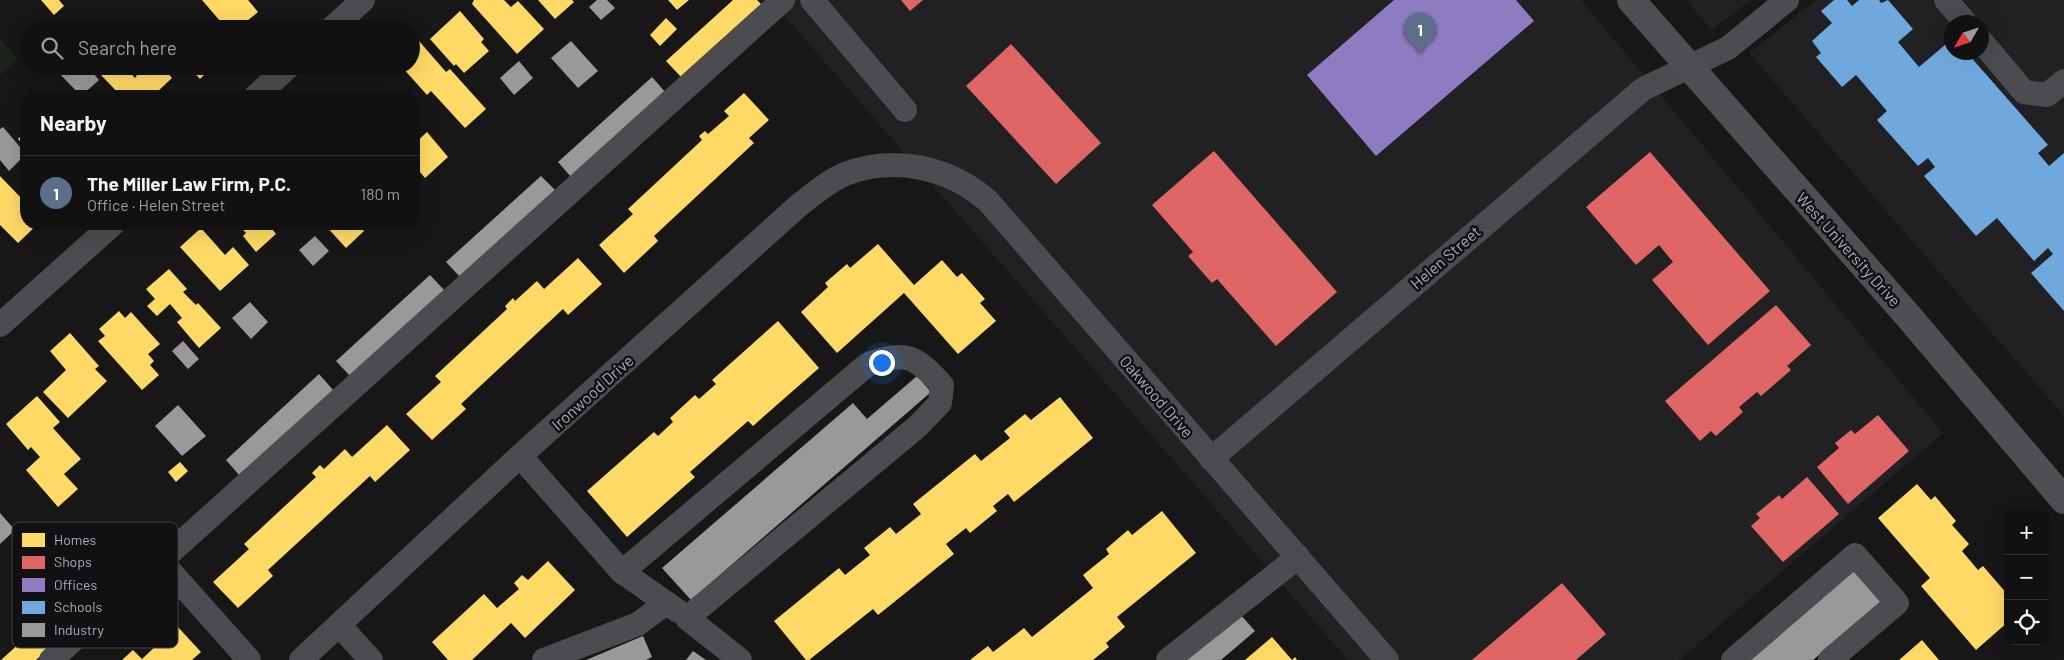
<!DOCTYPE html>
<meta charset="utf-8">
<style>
:root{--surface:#111;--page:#1e1f1f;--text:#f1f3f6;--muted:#9c9d9f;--line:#303131;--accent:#b45309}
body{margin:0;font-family:Barlow,sans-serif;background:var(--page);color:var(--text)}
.controls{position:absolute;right:15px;bottom:15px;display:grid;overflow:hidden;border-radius:10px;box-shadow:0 5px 20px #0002}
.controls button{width:45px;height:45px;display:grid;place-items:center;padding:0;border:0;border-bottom:1px solid var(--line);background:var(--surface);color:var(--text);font:25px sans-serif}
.compass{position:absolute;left:1944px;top:15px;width:45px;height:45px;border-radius:50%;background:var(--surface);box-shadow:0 5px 20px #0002;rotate:231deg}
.you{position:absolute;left:881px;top:362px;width:18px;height:18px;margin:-12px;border:4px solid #fff;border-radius:50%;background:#1a73e8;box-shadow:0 0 0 8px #1a73e833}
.badge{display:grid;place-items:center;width:32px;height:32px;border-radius:50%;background:var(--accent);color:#fff;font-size:16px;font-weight:700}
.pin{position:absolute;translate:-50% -41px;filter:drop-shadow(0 1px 2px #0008)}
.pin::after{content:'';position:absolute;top:26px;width:18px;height:15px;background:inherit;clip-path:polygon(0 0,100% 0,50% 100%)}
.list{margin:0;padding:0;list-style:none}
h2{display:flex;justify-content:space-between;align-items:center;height:65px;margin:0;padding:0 20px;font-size:21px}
h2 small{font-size:16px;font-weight:400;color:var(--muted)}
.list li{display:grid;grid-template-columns:32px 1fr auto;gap:15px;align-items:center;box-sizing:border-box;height:75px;padding:0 20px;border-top:1px solid var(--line)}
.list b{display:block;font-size:19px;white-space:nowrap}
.list p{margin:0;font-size:16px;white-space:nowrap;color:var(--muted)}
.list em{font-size:16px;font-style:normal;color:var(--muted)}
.icon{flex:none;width:28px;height:28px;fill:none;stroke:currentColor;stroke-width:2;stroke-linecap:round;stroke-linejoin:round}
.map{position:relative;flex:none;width:2064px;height:660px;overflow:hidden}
.search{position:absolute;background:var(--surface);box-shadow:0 5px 20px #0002;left:20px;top:20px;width:400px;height:55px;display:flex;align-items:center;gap:12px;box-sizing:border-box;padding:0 18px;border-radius:28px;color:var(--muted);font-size:19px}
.panel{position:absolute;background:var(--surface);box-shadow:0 5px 20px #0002;left:20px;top:90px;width:400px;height:140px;border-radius:20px}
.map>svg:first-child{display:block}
.built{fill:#212123;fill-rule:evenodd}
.green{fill:#1d241e}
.homes{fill:#ffd966}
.shops{fill:#e06666}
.offices{fill:#8e7cc3}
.schools{fill:#6fa8dc}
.industry{fill:#999}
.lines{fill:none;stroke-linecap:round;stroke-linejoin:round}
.minor{stroke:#4b4c50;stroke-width:24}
.major{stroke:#4d4f52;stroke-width:28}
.labels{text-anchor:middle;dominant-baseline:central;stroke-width:5;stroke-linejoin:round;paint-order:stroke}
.street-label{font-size:16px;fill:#a8adb8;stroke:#111113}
.key{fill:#111113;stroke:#3e4045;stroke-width:1}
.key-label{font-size:14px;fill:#a8adb8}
</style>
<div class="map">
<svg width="2064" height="660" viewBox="0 0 2064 660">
<rect width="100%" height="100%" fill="#171717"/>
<g class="built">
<polygon points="773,0 1581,0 1943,433 1679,660 1348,660 782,13"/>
<polygon points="1686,0 1751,0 1712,30"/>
<path d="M1816,0h248v416l-315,-363zM1952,22h30v30h-30z"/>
</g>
<polygon class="green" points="0,39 18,59 0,75"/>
<g class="homes">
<polygon points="41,0 59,0 64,6 54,15"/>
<polygon points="202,0 248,0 258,12 247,21 250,25 246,29 227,29"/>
<polygon points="474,0 504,0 511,7 518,1 544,29 517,54 472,4"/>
<polygon points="538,0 572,0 574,2 555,19"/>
<polygon points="668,0 689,0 677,10"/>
<polygon points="733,0 757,0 762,5 682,78 666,61"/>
<polygon points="460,11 484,39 481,42 489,51 464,73 456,64 454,66 430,39"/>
<polygon points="666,18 677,29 660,46 650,35"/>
<polygon points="200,20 208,29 190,29 192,26"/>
<polygon points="419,41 446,72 450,69 486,109 465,128 431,91 427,95 401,66 411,66 411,47"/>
<polygon points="110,66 124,66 135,78 137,75 133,71 138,66 162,66 172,78 157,92 162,96 121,96 101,75"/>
<polygon points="188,66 213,66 200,79"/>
<polygon points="744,93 769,120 749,138 754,143 654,236 658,241 624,273 599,245 633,214 628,209 702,140 699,136 705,131 708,134 729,116 724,111"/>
<polygon points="26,131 26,147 18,139"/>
<polygon points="427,132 448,157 425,178 414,165 414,144"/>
<polygon points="0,176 26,203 26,224 38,224 18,243 0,225"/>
<polygon points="238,224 268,224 276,234 256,252 243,236 246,233"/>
<polygon points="324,224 357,224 364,231 346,248"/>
<polygon points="201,228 225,255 233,247 249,265 220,291 180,247"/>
<polygon points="878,244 914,285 942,260 957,277 962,273 985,299 980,303 996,321 958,354 904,293 837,353 801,312 828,287 825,283 847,264 850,268"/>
<polygon points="578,258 602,284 568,315 563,309 461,404 466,409 432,440 406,414 441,382 435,376 507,309 505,306 513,298 515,301 537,281 544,289"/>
<polygon points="169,269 187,289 183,292 196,305 198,303 221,328 199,348 177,322 182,318 170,304 157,316 147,306 155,299 146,289"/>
<polygon points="119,311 125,318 131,312 160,344 148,354 154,361 150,365 159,375 142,390 98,341 105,336 99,329"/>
<polygon points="778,321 819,368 753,426 748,421 690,472 695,477 627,537 587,491 654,432 658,436 673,422 670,418 695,395 699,399 716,384 712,380"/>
<polygon points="70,333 99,366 95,369 107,381 68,418 43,392 66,370 50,351"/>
<polygon points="37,396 60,422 53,428 81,459 64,474 78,489 58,507 26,470 40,457 31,447 28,450 6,424"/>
<polygon points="1060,397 1093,438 1014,502 1008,494 993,506 997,511 970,533 966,528 946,544 954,554 878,615 873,609 809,660 806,660 774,621 839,568 845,575 870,555 864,548 890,527 896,534 921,514 913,504 975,454 981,461 1010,438 1004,431 1025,414 1031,420"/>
<polygon points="387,425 410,450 375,482 370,476 268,570 273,576 238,608 213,582 249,549 244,544 316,477 312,473 320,465 324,469 345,449 352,457"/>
<polygon points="180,462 188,471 176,482 168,472"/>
<polygon points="1917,484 1931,500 1935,496 1956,521 1952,525 1969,544 1962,551 1978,570 1983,566 2008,595 2005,601 2008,603 2008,622 1976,650 1921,586 1930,578 1878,518"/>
<polygon points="1162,511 1196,553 1117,617 1125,627 1106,643 1109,647 1093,660 970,660 988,646 993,652 1024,628 1032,637 1093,588 1083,575 1109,554 1106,549 1128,530 1132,535"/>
<polygon points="548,561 575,590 525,638 511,623 472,660 448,660 432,642 484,594 497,608 519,589 514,583 522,575 528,580"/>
<polygon points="92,578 108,595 36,660 1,660"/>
<polygon points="177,626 201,652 192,660 122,660 133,650 142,659"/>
<polygon points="1272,637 1292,660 1295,657 1297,660 1245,660"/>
<polygon points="1922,640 1939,660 1899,660"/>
</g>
<g class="shops">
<polygon points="901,0 923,0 910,11"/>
<polygon points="1011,44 1101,143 1056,184 966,86"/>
<polygon points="1214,151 1337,292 1276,346 1217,279 1212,283 1188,256 1193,252 1152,205"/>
<polygon points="1650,152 1770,291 1708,345 1652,280 1673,262 1659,245 1636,265 1586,207"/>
<polygon points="1776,305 1811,345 1787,366 1791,370 1761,396 1757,392 1739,407 1743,412 1716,436 1711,431 1700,441 1665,401"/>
<polygon points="1878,415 1909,451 1848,504 1817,467 1839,448 1835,443 1851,430 1855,434"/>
<polygon points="1807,477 1839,514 1783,562 1751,526 1760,518 1756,514 1779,495 1782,499"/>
<polygon points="1562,583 1606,634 1576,660 1472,660"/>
</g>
<polygon class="offices" points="1394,0 1516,0 1534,21 1376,156 1307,75"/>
<polygon class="schools" points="1834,0 1847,0 1852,6 1859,0 1879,0 1881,3 1888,0 1913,29 1898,42 1919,67 1952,39 1952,52 1971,52 1969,55 2048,145 2038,153 2049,166 2064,153 2064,311 2031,273 2053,254 2048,248 2034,261 1997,218 1976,236 1924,176 1935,167 1928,158 1918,166 1877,120 1887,111 1856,75 1842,87 1816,57 1821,53 1812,41 1832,23 1821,11"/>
<g class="industry">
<polygon points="597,0 607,0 615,8 601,20 589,7"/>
<polygon points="571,41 598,71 578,88 551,58"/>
<polygon points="519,61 533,78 514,95 500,78"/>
<polygon points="60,66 87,66 99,80 81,96 56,70"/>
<polygon points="652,77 666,93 572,178 558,162"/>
<polygon points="3,127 26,154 9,171 0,160 0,129"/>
<polygon points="541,176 557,192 462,279 446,262"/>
<polygon points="315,236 329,251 313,266 299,250"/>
<polygon points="430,275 445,291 351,377 336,361"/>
<polygon points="250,302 268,322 251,339 232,318"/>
<polygon points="183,341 199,359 188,369 172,351"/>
<polygon points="319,374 334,391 240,476 226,460"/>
<polygon points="917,376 931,392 691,600 662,568 853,403 867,419"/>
<polygon points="178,405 206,436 182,456 155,426"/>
<polygon points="0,513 15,530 0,544"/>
<polygon points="1855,568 1883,601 1813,660 1746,660"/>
<polygon points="1240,614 1255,631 1221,660 1187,660"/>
<polygon points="643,636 652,657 646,660 586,660"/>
<polygon points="693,651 706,660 686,660"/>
</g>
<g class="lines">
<g class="minor">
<polyline points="812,0 905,110"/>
<polyline points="1946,0 1965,22"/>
<polyline points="331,29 363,0"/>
<polyline points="1982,42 2024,92 2047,95 2064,81"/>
<polyline points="256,96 289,66"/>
<polyline points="0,325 113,224"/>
<path d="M520,456l102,116 246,-208c37,-13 47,-9 74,21l-2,18 -22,23 -231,192 53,42"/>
<polyline points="1211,459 1643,89 1728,48 1787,0"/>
<polyline points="161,561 249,660"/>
<polyline points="622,572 678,611"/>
<polyline points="339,625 371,660"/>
<polyline points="51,660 783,0"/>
<path d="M301,660l219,-204 277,-249c15,-12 30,-25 48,-33 49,-19 104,-7 143,27l399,459"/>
<polyline points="544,660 638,624 666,603"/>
<polyline points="1168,660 1298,557"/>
<polyline points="1733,660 1855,555 1897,603 1830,660"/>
</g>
<polyline class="major" points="1631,0 1909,317 2064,500"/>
</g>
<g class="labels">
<g class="street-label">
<text transform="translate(1849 249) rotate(48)">West University Drive</text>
<text transform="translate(1445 257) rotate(-41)">Helen Street</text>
<text transform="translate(592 392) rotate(-42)">Ironwood Drive</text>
<text transform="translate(1157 396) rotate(49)">Oakwood Drive</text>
</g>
</g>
<rect x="12" y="522" width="166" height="126" rx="8" class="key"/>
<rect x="22" y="533" width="23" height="14" fill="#ffd966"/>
<rect x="22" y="556" width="23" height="13" fill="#e06666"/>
<rect x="22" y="578" width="23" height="14" fill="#8e7cc3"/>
<rect x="22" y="601" width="23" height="13" fill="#6fa8dc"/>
<rect x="22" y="623" width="23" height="14" fill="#999"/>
<g class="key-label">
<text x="54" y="545">Homes</text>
<text x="54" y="567">Shops</text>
<text x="54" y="590">Offices</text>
<text x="54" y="612">Schools</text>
<text x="54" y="635">Industry</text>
</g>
</svg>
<div class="controls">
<button>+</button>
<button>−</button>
<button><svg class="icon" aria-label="locate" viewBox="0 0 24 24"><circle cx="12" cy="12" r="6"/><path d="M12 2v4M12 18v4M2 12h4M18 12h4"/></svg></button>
</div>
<svg class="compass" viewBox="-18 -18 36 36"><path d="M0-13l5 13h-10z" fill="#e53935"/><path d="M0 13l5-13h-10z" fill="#9c9d9f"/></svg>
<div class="you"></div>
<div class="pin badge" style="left:1420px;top:54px;background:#5c6f8a">1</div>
<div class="search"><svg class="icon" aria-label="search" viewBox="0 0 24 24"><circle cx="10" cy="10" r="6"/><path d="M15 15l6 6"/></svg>Search here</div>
<section class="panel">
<h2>Nearby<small></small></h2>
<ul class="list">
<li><span class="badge" style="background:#5c6f8a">1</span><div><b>The Miller Law Firm, P.C.</b><p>Office · Helen Street</p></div><em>180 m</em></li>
</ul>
</section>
</div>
